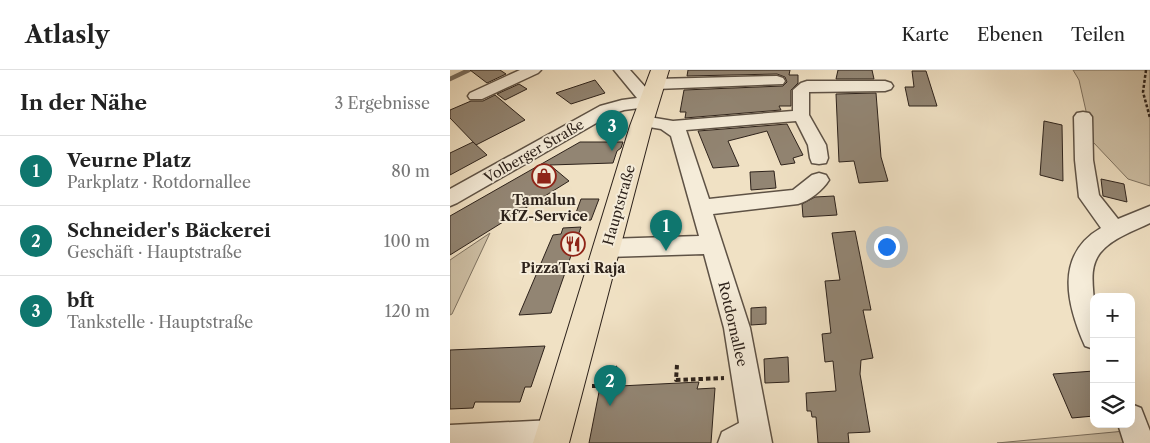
<!DOCTYPE html>
<html lang="de">
<meta charset="utf-8">
<style>
:root{--surface:#fff;--page:#f6f6f6;--text:#222;--muted:#767676;--line:#e0e0e0;--accent:#0f766e}
body{margin:0;font-family:"Libre Caslon Text",serif;background:var(--page);color:var(--text)}
.controls{position:absolute;right:15px;bottom:15px;display:grid;overflow:hidden;border-radius:10px;box-shadow:0 5px 20px #0002}
.controls button{width:45px;height:45px;display:grid;place-items:center;padding:0;border:0;border-bottom:1px solid var(--line);background:var(--surface);color:var(--text);font:25px sans-serif}
.you{position:absolute;left:436px;top:176px;width:18px;height:18px;margin:-12px;border:4px solid #fff;border-radius:50%;background:#1a73e8;box-shadow:0 0 0 8px #1a73e833}
.badge{display:grid;place-items:center;width:32px;height:32px;border-radius:50%;background:var(--accent);color:#fff;font-size:16px;font-weight:700}
.pin{position:absolute;translate:-50% -41px;filter:drop-shadow(0 1px 2px #0008)}
.pin::after{content:'';position:absolute;top:26px;width:18px;height:15px;background:inherit;clip-path:polygon(0 0,100% 0,50% 100%)}
.list{margin:0;padding:0;list-style:none}
h2{display:flex;justify-content:space-between;align-items:center;height:65px;margin:0;padding:0 20px;font-size:21px}
h2 small{font-size:16px;font-weight:400;color:var(--muted)}
.list li{display:grid;grid-template-columns:32px 1fr auto;gap:15px;align-items:center;box-sizing:border-box;height:70px;padding:0 20px;border-top:1px solid var(--line)}
.list b{display:block;font-size:19px;white-space:nowrap}
.list p{margin:0;font-size:16px;white-space:nowrap;color:var(--muted)}
.list em{font-size:16px;font-style:normal;color:var(--muted)}
.icon{flex:none;width:28px;height:28px;fill:none;stroke:currentColor;stroke-width:2;stroke-linecap:round;stroke-linejoin:round}
.map{position:relative;flex:none;width:700px;height:373px;overflow:hidden}
header{display:flex;align-items:center;gap:30px;box-sizing:border-box;height:70px;padding:0 25px;background:var(--surface);border-bottom:1px solid var(--line)}
header strong{font-size:24px}
nav{display:flex;gap:28px;margin-inline-start:auto;font-size:18px}
main{display:flex}
aside{flex:1;background:var(--surface)}
.map>svg:first-child{display:block}
.green{fill:#cfc1a7;stroke:#7e7261}
.lines{fill:none;stroke-linecap:round;stroke-linejoin:round}
.stream{stroke:#7a6e5e;stroke-width:4.5}
.building{fill:#928573;stroke:#2d221b}
.minor-casing{stroke:#5e5245;stroke-width:3}
.major-casing{stroke:#2d221b;stroke-width:2}
.path-far1{stroke:#2d221b;stroke-width:2.5;stroke-dasharray:3 2;stroke-linecap:butt}
.path{stroke:#2d221b;stroke-width:4;stroke-dasharray:4.5 3;stroke-linecap:butt}
.minor{fill:#f5ecd9;fill-rule:evenodd}
.major{fill:#f0e1c4;fill-rule:evenodd}
.labels{text-anchor:middle;dominant-baseline:central;stroke-width:4;stroke-linejoin:round;paint-order:stroke}
.street-label{font-size:14px;fill:#2d221b;stroke:#f5ecd9}
.poi-label{font-size:14px;font-weight:bold;fill:#2d221b;stroke:#f5ecd9}
</style>
<header>
<strong>Atlasly</strong>
<nav><a>Karte</a><a>Ebenen</a><a>Teilen</a></nav>
</header>
<main>
<aside>
<h2>In der Nähe<small>3 Ergebnisse</small></h2>
<ul class="list">
<li><span class="badge">1</span><div><b>Veurne Platz</b><p>Parkplatz · Rotdornallee</p></div><em>80 m</em></li>
<li><span class="badge">2</span><div><b>Schneider's Bäckerei</b><p>Geschäft · Hauptstraße</p></div><em>100 m</em></li>
<li><span class="badge">3</span><div><b>bft</b><p>Tankstelle · Hauptstraße</p></div><em>120 m</em></li>
</ul>
</aside>
<div class="map">
<svg width="700" height="373" viewBox="0 0 700 373">
<rect width="100%" height="100%" fill="#f0e1c4"/>
<filter id="stains"><feTurbulence type="fractalNoise" baseFrequency=".004" numOctaves="4"/><feColorMatrix values="0 0 0 0 .2 0 0 0 0 .09 0 0 0 0 .02 0 0 0 .5 -.17"/></filter>
<radialGradient id="worn" r=".72"><stop offset=".6" stop-color="#630" stop-opacity="0"/><stop offset="1" stop-color="#630" stop-opacity=".3"/></radialGradient>
<g class="green">
<polygon points="623,0 700,0 700,116 678,109 643,72 629,10"/>
<polygon points="40,163 2,244 0,245 0,190"/>
<polygon points="675,361 679,373 547,373"/>
</g>
<g class="lines">
<polyline class="stream" points="0,9 19,0"/>
</g>
<g class="building">
<polygon points="20,0 50,0 56,4 37,13"/>
<polygon points="238,0 340,0 339,5 348,5 348,13 341,20 341,36 329,36 331,40 235,48 236,42 230,42 234,20 333,16 337,12 335,7 327,4 237,6"/>
<polygon points="388,0 422,0 424,9 386,9"/>
<polygon points="462,1 476,1 487,36 459,36 455,17 464,17"/>
<polygon points="145,10 155,23 121,34 106,23"/>
<polygon points="69,14 77,19 55,30 47,24"/>
<polygon points="426,23 431,87 438,111 409,113 404,91 389,92 386,24"/>
<polygon points="45,25 75,50 26,75 0,48 0,40 21,31 33,31"/>
<polygon points="594,51 612,55 613,111 590,105"/>
<polygon points="337,54 353,85 343,88 345,93 331,95 317,61 278,71 289,96 263,98 248,61"/>
<polygon points="23,72 37,85 0,105 0,83"/>
<polygon points="130,72 173,72 171,78 167,81 163,93 100,95 119,111 0,185 0,146"/>
<polygon points="324,101 326,118 301,120 300,102"/>
<polygon points="651,109 674,114 677,132 653,126"/>
<polygon points="384,126 387,145 353,147 352,134 365,127"/>
<polygon points="131,129 149,129 141,150 123,151"/>
<polygon points="131,157 101,243 69,245 103,165 111,164 113,158"/>
<polygon points="405,161 421,240 413,240 423,288 411,290 410,304 420,362 398,363 399,373 368,373 366,347 362,347 361,341 357,341 356,323 386,321 383,291 375,292 372,264 381,263 375,211 390,210 382,163"/>
<polygon points="316,237 316,254 301,255 301,238"/>
<polygon points="95,276 81,317 75,317 70,332 25,332 23,338 0,339 0,280"/>
<polygon points="338,287 339,312 315,313 314,289"/>
<polygon points="644,301 644,346 622,348 603,304"/>
<polygon points="249,312 247,319 265,318 261,373 139,373 150,317"/>
</g>
<g class="lines">
<g class="minor-casing">
<g id="minor">
<polygon points="70,0 91,0 88,3 32,29 20,29 18,26 20,23"/>
<polygon points="164,0 180,0 205,28 207,32 205,36 174,40 162,44 7,133 0,136 0,119 150,36 172,30 187,28"/>
<polygon points="327,6 333,8 335,11 333,14 206,19 200,17 198,14 200,11 206,9"/>
<path d="M357,11h78l6,2 2,3 -2,3 -6,2 -76,1v23l17,30 2,13 -2,5 -7,1 -7,-1 -2,-5 -2,-13 -12,-24 -110,9 23,69 84,-9 19,-15 7,-2 7,2 3,5c-6,10 -20,21 -31,24l-85,10 37,114 22,115h-54l4,-11 17,-9 -15,-95 -20,-74 -97,3 -8,-3 -3,-6 3,-6 8,-3 92,-3 -28,-100 -10,-7 -24,-4 -3,-4 3,-4 6,-1 30,5 120,-10v-21l8,-7z"/>
<path d="M633,42l6,1 3,4 1,43 6,35 19,24 32,-13v17c-16,8 -38,15 -50,30 -12,16 -6,35 -6,53 0,14 0,29 0,43l-9,-3c-18,-41 -31,-91 16,-118l-22,-31 -4,-37 -1,-43 3,-4z"/>
<polygon points="681,334 691,338 700,361 700,373 674,373 668,354 681,354"/>
<polygon points="103,350 113,355 118,365 114,373 0,373 0,355"/>
</g>
</g>
<g class="major-casing">
<polygon id="major" points="201,0 219,0 202,56 119,373 83,373 180,56"/>
</g>
<polyline class="path-far1" points="696,0 693,22 700,48"/>
<g class="path">
<polyline points="227,295 226,310 274,308"/>
<polyline points="142,316 148,316 150,309 168,297"/>
</g>
<use href="#minor" class="minor"/>
<use href="#major" class="major"/>
</g>
<defs>
<g id="shop-ring" transform="scale(1.25)"><circle r="9.5" fill="#f5ecd9" stroke="#8f2418" stroke-width="1.5"/><path d="M-5-2.5h2.3a2.7 3.5 0 0 1 5.4 0H5L5.5 6h-11ZM-1.5-2.5h3a1.5 2.3 0 0 0-3 0Z" fill="#8f2418"/></g>
<g id="restaurant-ring" transform="scale(1.25)"><circle r="9.5" fill="#f5ecd9" stroke="#8f2418" stroke-width="1.5"/><path d="M-5-6h1v4h1v-4h1v4h1v-4h1v5L-1.5 .5V6h-2V.5L-5-1ZM5-6V6H3V1.5H1.5Q1.5-4 5-6Z" fill="#8f2418"/></g>
</defs>
<g fill-rule="evenodd">
<use href="#shop-ring" x="94" y="106"/>
<use href="#restaurant-ring" x="123" y="174"/>
</g>
<g class="labels">
<g class="street-label">
<text transform="translate(84 81) rotate(-30)">Volberger Straße</text>
<text transform="translate(169 135) rotate(-74)">Hauptstraße</text>
<text transform="translate(283 254) rotate(77)">Rotdornallee</text>
</g>
<g class="poi-label">
<text x="94" y="130">Tamalun<tspan x="94" dy="16">KfZ-Service</tspan></text>
<text x="123" y="198">PizzaTaxi Raja</text>
</g>
</g>
<rect width="100%" height="100%" filter="url(#stains)"/>
<rect width="100%" height="100%" fill="url(#worn)"/>
</svg>
<div class="controls">
<button>+</button>
<button>−</button>
<button><svg class="icon" aria-label="layers" viewBox="0 0 24 24"><path d="M12 4l9 5-9 5-9-5zM3 14l9 5 9-5"/></svg></button>
</div>
<div class="you"></div>
<div class="pin badge" style="left:216px;top:181px">1</div>
<div class="pin badge" style="left:160px;top:336px">2</div>
<div class="pin badge" style="left:162px;top:81px">3</div>
</div>
</main>
